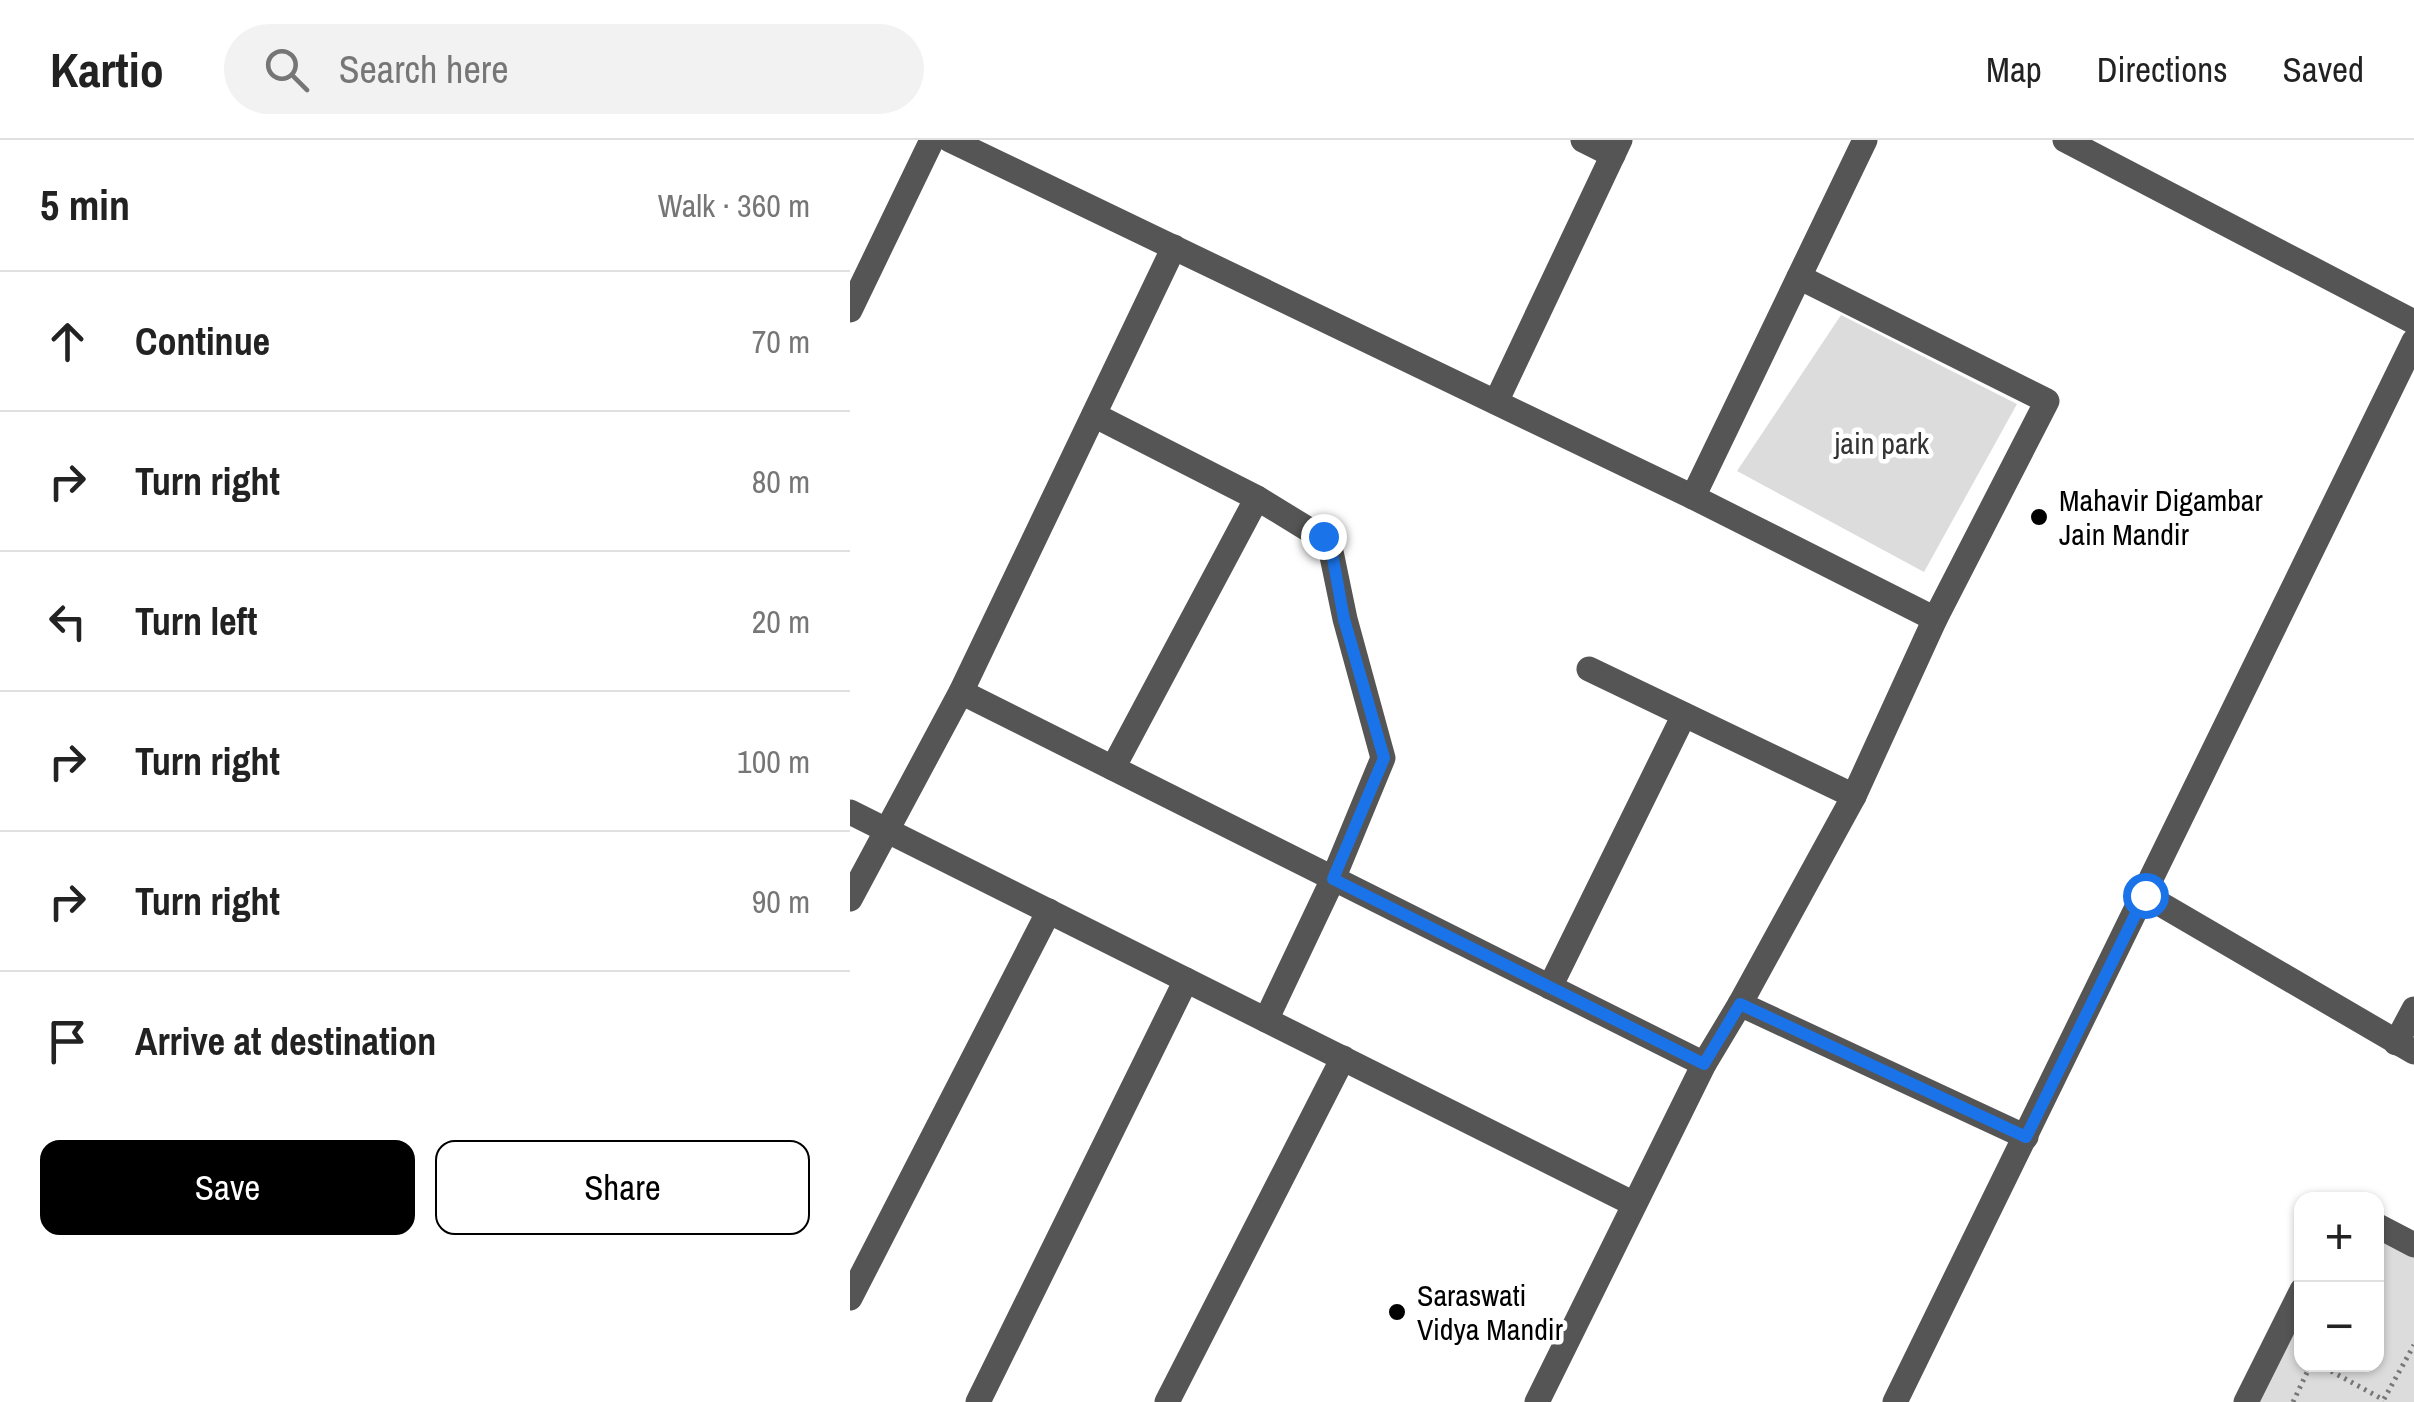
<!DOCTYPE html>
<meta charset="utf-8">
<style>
:root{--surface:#fff;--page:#f2f2f2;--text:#222;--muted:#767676;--line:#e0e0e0;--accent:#000}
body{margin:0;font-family:"Archivo Narrow",sans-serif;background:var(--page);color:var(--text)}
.controls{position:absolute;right:30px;bottom:30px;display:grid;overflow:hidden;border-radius:20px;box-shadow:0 2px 8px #0004}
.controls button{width:90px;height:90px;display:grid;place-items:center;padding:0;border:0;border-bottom:2px solid var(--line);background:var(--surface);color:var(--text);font:50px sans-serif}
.stop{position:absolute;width:30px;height:30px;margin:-22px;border:8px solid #1a73e8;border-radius:50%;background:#fff}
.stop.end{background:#1a73e8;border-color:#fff;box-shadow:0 2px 10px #0008}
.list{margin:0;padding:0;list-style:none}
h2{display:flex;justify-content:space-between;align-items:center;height:130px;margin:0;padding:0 40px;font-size:42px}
h2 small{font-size:32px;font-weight:400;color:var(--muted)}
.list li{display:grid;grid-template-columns:65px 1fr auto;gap:30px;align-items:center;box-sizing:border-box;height:140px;padding:0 40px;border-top:2px solid var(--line)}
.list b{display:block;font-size:38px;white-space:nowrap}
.list em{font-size:32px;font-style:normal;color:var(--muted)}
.actions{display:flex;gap:20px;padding:30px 40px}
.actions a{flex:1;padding:22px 0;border:2px solid var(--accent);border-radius:20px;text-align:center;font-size:35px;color:var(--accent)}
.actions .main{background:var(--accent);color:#fff}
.icon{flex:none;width:55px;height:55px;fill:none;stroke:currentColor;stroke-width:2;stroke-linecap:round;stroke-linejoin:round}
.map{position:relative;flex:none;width:1564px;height:1262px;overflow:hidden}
header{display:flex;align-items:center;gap:60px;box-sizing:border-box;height:140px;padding:0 50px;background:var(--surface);border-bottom:2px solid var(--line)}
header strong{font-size:48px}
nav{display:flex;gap:55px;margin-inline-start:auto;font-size:35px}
.search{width:700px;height:90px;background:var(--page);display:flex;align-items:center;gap:25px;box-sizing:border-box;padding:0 35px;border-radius:55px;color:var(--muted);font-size:38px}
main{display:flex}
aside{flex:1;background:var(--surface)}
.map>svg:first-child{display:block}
.green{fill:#dcdcdc}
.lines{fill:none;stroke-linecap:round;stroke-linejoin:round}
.path{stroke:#777;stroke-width:5;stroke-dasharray:2.5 5;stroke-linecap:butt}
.minor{stroke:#555;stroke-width:25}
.route{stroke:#1a73e8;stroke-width:12}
.poi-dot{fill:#000;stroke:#fff;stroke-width:4}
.labels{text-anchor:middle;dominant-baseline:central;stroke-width:9;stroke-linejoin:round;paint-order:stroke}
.park-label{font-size:30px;fill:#333;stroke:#fff}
.poi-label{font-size:30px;fill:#000;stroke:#fff;text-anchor:start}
</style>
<header>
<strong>Kartio</strong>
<div class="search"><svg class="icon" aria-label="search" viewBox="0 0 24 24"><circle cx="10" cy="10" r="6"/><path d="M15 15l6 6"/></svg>Search here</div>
<nav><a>Map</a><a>Directions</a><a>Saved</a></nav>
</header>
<main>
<aside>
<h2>5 min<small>Walk · 360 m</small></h2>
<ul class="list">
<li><svg class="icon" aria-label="ahead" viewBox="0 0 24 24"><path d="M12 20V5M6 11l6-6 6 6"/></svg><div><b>Continue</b></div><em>70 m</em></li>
<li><svg class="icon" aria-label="right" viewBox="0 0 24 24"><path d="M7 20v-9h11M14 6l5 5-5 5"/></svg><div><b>Turn right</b></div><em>80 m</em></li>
<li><svg class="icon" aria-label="left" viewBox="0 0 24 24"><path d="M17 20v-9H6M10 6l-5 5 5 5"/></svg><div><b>Turn left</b></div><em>20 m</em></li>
<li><svg class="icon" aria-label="right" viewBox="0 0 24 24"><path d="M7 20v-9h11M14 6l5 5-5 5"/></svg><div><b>Turn right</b></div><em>100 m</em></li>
<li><svg class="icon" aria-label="right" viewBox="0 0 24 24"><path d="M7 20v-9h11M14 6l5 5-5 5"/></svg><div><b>Turn right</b></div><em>90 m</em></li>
<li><svg class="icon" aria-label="arrive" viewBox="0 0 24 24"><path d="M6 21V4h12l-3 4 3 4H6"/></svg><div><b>Arrive at destination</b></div></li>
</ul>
<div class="actions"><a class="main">Save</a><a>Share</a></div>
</aside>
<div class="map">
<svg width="1564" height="1262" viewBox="0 0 1564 1262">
<rect width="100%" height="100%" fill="#fff"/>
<g class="green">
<polygon points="991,175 1167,264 1074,432 887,331"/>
<polygon points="1527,1097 1564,1115 1564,1262 1396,1262 1451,1151 1452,1224 1526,1224"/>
</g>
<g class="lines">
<g class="path">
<polyline points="1468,1224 1534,1260"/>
<polyline points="1534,1259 1564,1205"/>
<polyline points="1443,1262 1461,1224"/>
</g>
<g class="minor">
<polyline points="100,0 843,357 1085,479 1197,261 949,137"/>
<polyline points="733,0 763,15"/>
<polyline points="1215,0 1564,182"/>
<polyline points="0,170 82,0"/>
<polyline points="646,262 770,0"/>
<polyline points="244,275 407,358 479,402 495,479 533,618 483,739 416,880"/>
<polyline points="843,357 1015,0"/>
<polyline points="739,529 1004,656"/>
<polyline points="111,552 854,924"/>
<polyline points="263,628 407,358"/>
<polyline points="0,672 784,1064"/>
<polyline points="1295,755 1564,912"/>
<polyline points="0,759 111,552 324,107"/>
<polyline points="700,847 834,575"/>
<polyline points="890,864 1176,997"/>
<polyline points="1546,903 1564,869"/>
<polyline points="1526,1085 1564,1105"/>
<polyline points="0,1158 199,771"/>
<polyline points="128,1262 336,840"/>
<polyline points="317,1262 493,918"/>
<polyline points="687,1262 854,924 890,864 1004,656 1085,479"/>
<polyline points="1045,1262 1564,201"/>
<polyline points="1396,1262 1452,1150"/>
</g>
</g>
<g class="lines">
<polyline class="route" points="473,396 480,402 494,479 534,618 483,739 854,924 890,864 1176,997 1295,755"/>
</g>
<g class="poi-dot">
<circle cx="1189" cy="377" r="10"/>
<circle cx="547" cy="1172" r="10"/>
</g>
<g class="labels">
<g class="park-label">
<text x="1032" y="303">jain park</text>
</g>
<g class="poi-label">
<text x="1209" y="360">Mahavir Digambar<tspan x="1209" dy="34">Jain Mandir</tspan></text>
<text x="567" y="1155">Saraswati<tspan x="567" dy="34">Vidya Mandir</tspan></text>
</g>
</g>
</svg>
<div class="controls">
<button>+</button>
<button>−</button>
</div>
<div class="stop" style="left:1295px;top:755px"></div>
<div class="stop end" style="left:473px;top:396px"></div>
</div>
</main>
